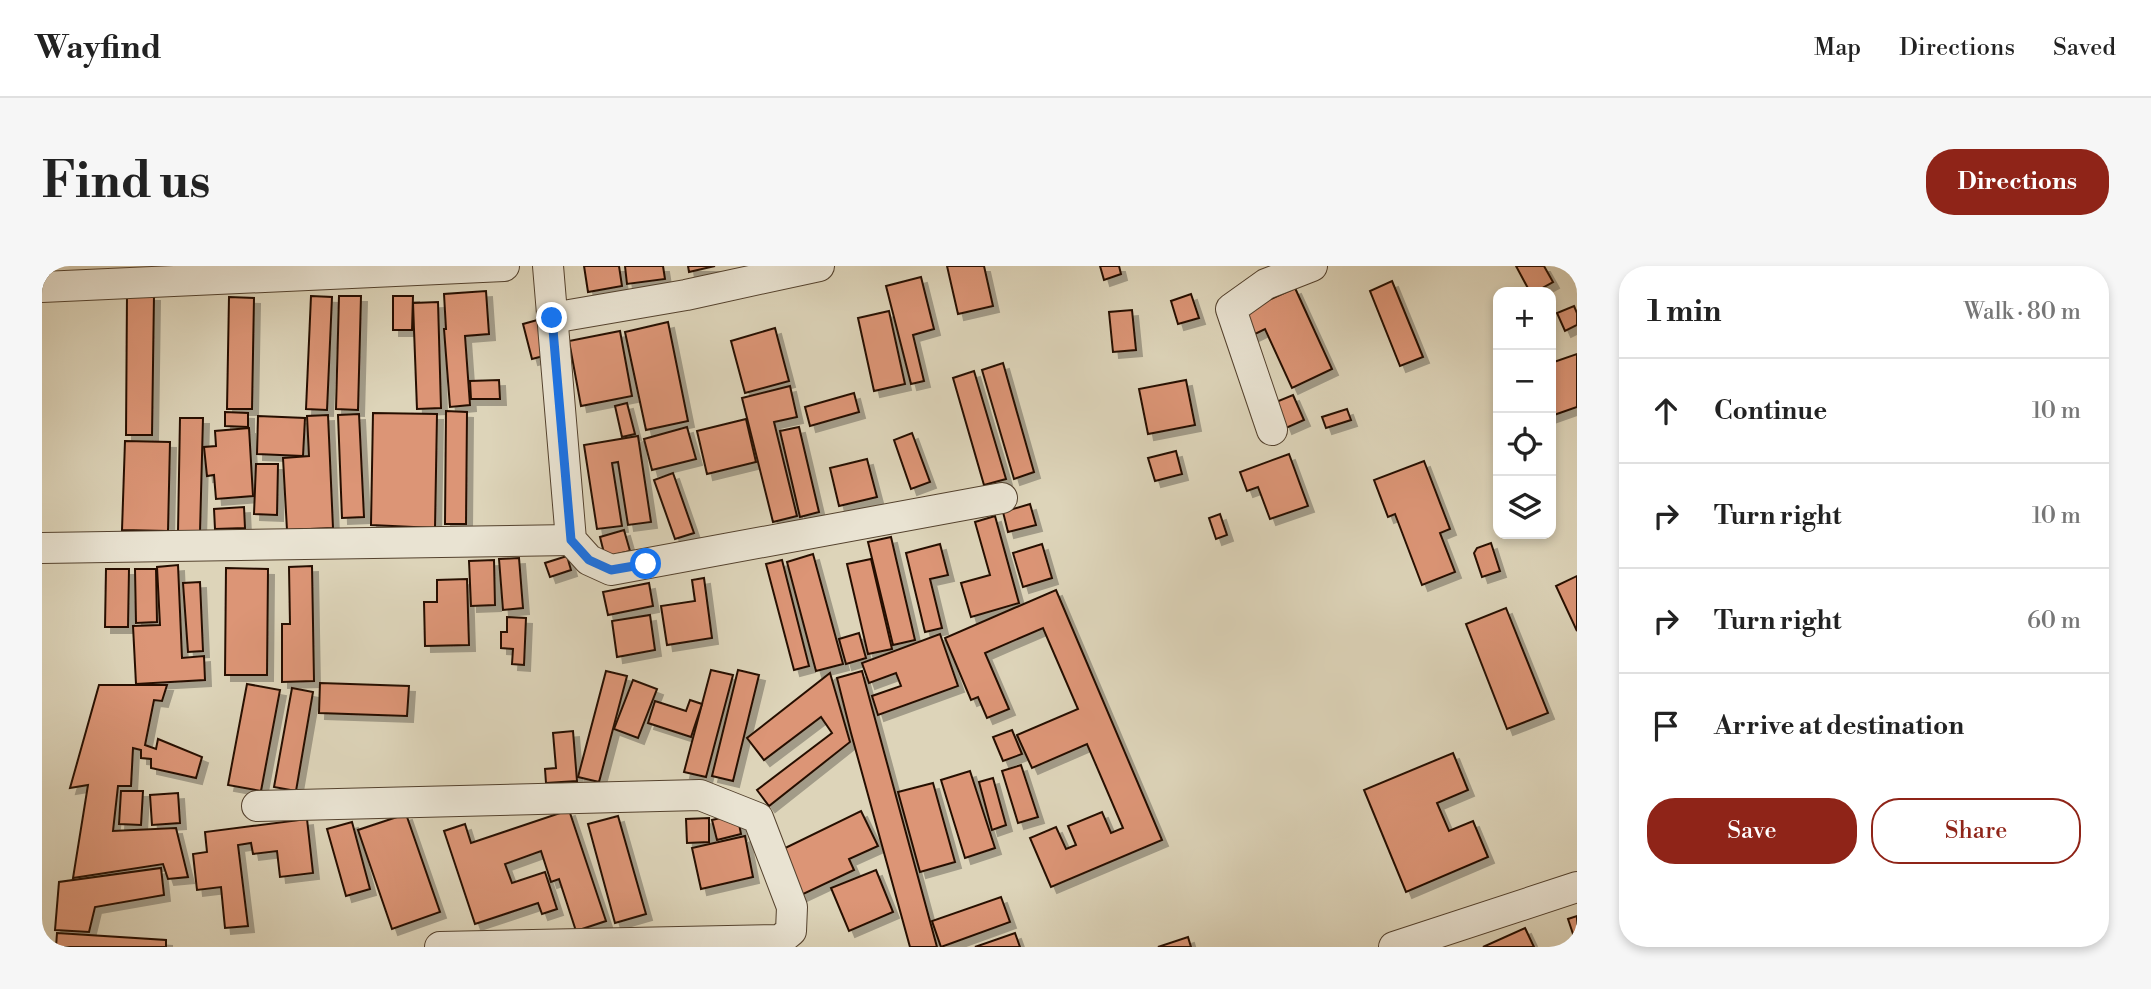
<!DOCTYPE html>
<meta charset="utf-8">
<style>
:root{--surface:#fff;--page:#f6f6f6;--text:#222;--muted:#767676;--line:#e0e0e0;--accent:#8f2418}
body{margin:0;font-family:"Libre Bodoni",serif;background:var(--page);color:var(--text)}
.controls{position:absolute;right:21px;top:21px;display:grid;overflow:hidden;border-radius:14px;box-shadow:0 4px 10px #0003}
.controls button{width:63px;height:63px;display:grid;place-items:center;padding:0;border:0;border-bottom:2px solid var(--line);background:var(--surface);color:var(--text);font:35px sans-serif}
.stop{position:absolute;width:21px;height:21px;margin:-16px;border:5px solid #1a73e8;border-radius:50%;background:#fff}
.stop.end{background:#1a73e8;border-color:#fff;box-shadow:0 2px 7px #0008}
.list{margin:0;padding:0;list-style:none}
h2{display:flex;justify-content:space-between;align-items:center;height:91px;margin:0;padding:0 28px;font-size:30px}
h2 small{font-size:23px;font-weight:400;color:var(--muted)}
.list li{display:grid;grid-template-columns:46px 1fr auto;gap:21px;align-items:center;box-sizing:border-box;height:105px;padding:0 28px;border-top:2px solid var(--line)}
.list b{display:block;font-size:26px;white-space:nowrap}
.list em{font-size:23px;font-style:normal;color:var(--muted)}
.actions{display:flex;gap:14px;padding:21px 28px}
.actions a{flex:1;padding:16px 0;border:2px solid var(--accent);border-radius:28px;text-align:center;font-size:24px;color:var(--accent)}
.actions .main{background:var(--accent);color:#fff}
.icon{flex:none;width:38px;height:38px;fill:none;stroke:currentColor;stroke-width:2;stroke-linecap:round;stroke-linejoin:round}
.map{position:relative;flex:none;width:1535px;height:681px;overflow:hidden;border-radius:28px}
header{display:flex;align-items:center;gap:42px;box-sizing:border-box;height:98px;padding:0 35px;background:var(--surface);border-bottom:2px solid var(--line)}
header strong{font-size:33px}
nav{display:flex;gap:38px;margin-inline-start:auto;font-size:24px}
.intro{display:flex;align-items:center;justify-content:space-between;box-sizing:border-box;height:168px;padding:0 42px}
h1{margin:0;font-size:49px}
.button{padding:18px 32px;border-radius:28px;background:var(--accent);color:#fff;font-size:24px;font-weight:700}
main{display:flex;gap:42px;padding:0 42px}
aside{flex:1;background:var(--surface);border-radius:28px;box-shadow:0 4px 10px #0003}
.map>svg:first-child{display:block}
.building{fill:#dc9576;stroke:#261100;stroke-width:2;filter:url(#shadow)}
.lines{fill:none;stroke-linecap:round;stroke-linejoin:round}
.street-casing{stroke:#54422e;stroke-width:32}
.street{stroke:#e9e3d2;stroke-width:30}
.route{stroke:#1a73e8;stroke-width:9}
</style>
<header>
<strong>Wayfind</strong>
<nav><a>Map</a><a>Directions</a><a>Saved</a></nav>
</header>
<div class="intro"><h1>Find us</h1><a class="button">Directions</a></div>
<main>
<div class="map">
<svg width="1535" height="681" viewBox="0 0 1535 681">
<defs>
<filter id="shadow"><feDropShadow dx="6" dy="6" stdDeviation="0" flood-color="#0004"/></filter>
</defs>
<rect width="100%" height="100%" fill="#ddd4b9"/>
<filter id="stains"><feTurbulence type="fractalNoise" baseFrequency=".00286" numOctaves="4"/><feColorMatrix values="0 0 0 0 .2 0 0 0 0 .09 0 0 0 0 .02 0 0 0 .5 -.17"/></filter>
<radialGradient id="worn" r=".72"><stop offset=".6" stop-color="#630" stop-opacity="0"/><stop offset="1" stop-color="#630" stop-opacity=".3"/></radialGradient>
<g class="building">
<polygon points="542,0 577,0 580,20 546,26"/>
<polygon points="583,0 621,0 623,13 585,18"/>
<polygon points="646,0 673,0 647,6"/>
<polygon points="905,0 942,0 951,40 916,48"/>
<polygon points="1058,0 1077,0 1079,8 1062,14"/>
<polygon points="1474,0 1502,0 1511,16 1493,26 1488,26"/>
<polygon points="879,11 892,63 871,69 882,115 869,118 844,20"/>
<polygon points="1350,15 1381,91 1358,100 1328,25"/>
<polygon points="1253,22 1290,103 1250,122 1223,63 1209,70 1198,47"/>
<polygon points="444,25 447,68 423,70 428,139 408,141 402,63 404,63 402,28"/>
<polygon points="1149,28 1157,52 1136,58 1129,35"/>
<polygon points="85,29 112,29 110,169 84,169"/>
<polygon points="269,30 290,31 285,144 264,143"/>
<polygon points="297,30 319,30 316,144 294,143"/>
<polygon points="351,30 371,30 370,64 351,64"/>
<polygon points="187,31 212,32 210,143 185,143"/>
<polygon points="396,36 399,142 375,143 371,37"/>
<polygon points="1532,40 1535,47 1535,59 1523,65 1515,47"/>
<polygon points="1090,44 1094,84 1071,86 1067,46"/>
<polygon points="847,45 863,118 832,125 816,52"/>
<polygon points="499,53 509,88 490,93 481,58"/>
<polygon points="626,56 646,155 604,164 583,66"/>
<polygon points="733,62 747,115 703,127 689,75"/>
<polygon points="578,65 590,130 539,140 527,75"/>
<polygon points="1535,88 1535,141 1509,150 1509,97"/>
<polygon points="961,97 992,206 972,213 940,104"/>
<polygon points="932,105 964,213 942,219 911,112"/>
<polygon points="457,114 458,133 429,133 428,115"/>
<polygon points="1144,114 1153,159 1106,168 1097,123"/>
<polygon points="748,120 755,151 732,156 755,250 731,256 700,132"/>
<polygon points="812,127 817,146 768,160 763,141"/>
<polygon points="1251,129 1262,154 1244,162 1234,136"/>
<polygon points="585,137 593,168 580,171 573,140"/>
<polygon points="1305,143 1309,154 1284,162 1280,151"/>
<polygon points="404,145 425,146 424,258 403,258"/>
<polygon points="183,146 206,147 206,161 183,160"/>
<polygon points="331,147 395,148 393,262 329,259"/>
<polygon points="317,148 322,251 300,252 296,149"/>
<polygon points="286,149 291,262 245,264 241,192 267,190 265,150"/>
<polygon points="216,150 263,152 261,190 215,188"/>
<polygon points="138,152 161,152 158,266 136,266"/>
<polygon points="704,153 714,196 665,208 655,165"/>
<polygon points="645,161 654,193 610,204 602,173"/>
<polygon points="757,161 777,246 758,251 738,165"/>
<polygon points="207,162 211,230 174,233 172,209 165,210 162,181 174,180 173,165"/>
<polygon points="870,167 888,216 869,223 852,174"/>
<polygon points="596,170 609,256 586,259 576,196 570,197 580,260 555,263 542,179"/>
<polygon points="83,175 128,176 126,265 80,264"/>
<polygon points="1134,185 1140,208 1113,215 1106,192"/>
<polygon points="1247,188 1266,240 1228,253 1216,221 1205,225 1198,206"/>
<polygon points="825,193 835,231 797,240 788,202"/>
<polygon points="1382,195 1408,263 1398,267 1413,306 1380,319 1353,248 1346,251 1332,214"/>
<polygon points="214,198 236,198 235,249 212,248"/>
<polygon points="631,207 652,267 633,273 612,214"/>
<polygon points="988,238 994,259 966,266 961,246"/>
<polygon points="202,241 203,262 173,263 172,243"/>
<polygon points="1178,248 1185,269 1174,273 1167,252"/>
<polygon points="953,250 977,337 929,351 919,317 948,309 933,256"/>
<polygon points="582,264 588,285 563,291 558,271"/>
<polygon points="849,271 873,374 851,379 826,276"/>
<polygon points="1449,277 1458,305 1440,311 1432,287 1435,282"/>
<polygon points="898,278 906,309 888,313 900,362 883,366 864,287"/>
<polygon points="1000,278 1010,312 981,321 971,287"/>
<polygon points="771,288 801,398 774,405 745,296"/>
<polygon points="525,290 529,304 508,311 503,297"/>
<polygon points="477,292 481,342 461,344 457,293"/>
<polygon points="829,293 850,383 826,388 805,298"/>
<polygon points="452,294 453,339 429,340 427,295"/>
<polygon points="740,294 767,400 752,404 724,298"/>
<polygon points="136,299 140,392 162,390 163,414 94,418 91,360 118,359 115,301"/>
<polygon points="270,300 272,415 240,416 240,358 248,358 247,301"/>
<polygon points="184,302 226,303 225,409 183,409"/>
<polygon points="64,303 87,303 86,361 63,361"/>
<polygon points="93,303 114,303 115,356 94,357"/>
<polygon points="1535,310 1535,365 1514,320"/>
<polygon points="662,312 670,372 625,379 619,340 653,335 650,314"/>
<polygon points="425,313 427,379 383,380 382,336 395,336 395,314"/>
<polygon points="158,316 161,385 146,386 141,317"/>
<polygon points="607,317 611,340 566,349 561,326"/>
<polygon points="1014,324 1120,574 1009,621 988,572 1014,561 1024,583 1034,579 1026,560 1060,546 1069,567 1081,562 1045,478 990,502 975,469 1036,443 1001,362 943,387 967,443 945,452 936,431 929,434 903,372"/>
<polygon points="1464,342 1506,447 1465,463 1424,358"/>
<polygon points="608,349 613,384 575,391 570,355"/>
<polygon points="465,351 484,352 482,399 470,398 471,383 459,382 459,366 465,366"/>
<polygon points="817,367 824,392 804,398 797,373"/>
<polygon points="898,368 916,420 836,449 830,430 859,420 854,407 827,417 820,397"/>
<polygon points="669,404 691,409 664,511 642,506"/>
<polygon points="696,404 717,409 691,515 670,510"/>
<polygon points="564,405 585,410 557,516 536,511"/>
<polygon points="820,405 895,681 868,681 809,467 795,412"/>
<polygon points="788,407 808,476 727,540 715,524 790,467 779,451 722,494 705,472"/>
<polygon points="591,414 615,423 596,472 572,463"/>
<polygon points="278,417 367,420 365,450 277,447"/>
<polygon points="205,418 238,424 219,525 186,519"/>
<polygon points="57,419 125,419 120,435 112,434 103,479 114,483 116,473 160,491 154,512 109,502 109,493 99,492 99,484 91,482 89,520 76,520 71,565 134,562 146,611 126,613 121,598 31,612 46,519 28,522"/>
<polygon points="250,422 271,426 254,525 232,521"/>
<polygon points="648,434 660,438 649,471 606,457 613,435 644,445"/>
<polygon points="970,464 980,488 961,495 951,471"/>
<polygon points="531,465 535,515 504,517 503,503 514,502 511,467"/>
<polygon points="1411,487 1426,524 1395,537 1407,565 1431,555 1446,591 1364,626 1322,524"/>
<polygon points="979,499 996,551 976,557 960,505"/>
<polygon points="928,505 953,582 923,592 899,514"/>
<polygon points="951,512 964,559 950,564 937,516"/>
<polygon points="891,517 913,596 878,606 856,526"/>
<polygon points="79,525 101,525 99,559 77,558"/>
<polygon points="136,527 138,557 110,559 108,529"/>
<polygon points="527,544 564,655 534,665 517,613 509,616 499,585 463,598 470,617 503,606 515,643 500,648 496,637 433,658 402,565 423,558 429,577"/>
<polygon points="819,545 836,580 807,593 812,604 757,630 735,586"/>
<polygon points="364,548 398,646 350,663 316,564"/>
<polygon points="695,548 699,568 675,574 670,554"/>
<polygon points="576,550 604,648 573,657 546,558"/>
<polygon points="667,552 667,576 645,577 644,553"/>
<polygon points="265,553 271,607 238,611 235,585 211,588 209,577 196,579 206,660 183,662 179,621 155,624 151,588 165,586 163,566"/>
<polygon points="310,556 328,623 304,630 285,563"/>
<polygon points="703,570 711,611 659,623 650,582"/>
<polygon points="119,602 122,629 53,641 47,666 13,664 17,616"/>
<polygon points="834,604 851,646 807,665 789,622"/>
<polygon points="959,631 968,656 899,681 890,655"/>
<polygon points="1535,650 1535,680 1526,653"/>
<polygon points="1483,662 1492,681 1441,681"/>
<polygon points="15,667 124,674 124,681 14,681"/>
<polygon points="973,667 978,681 933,681"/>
<polygon points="1146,671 1149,681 1116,681"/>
</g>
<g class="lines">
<g class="street-casing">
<g id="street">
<polyline points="506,0 529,274 547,294 569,304 960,232"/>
<polyline points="0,21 462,0"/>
<polyline points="510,52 644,29 777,0"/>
<polyline points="1230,164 1189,43 1224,18 1270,0"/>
<polyline points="0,282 529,274"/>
<polyline points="215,540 658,529 716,552 750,641 749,665 738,674 398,681"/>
<polyline points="1352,681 1535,621"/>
</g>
</g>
<use href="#street" class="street"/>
</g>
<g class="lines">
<polyline class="route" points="510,52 529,274 547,294 569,304 604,298"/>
</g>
<rect width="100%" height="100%" filter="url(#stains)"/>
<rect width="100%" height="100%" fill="url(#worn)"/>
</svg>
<div class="controls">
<button>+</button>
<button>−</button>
<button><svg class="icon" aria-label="locate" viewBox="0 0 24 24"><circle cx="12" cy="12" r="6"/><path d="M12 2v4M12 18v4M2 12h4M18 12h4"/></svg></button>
<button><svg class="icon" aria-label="layers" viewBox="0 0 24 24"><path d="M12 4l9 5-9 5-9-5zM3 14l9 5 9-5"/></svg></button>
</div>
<div class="stop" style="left:604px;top:298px"></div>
<div class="stop end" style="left:510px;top:52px"></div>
</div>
<aside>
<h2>1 min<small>Walk · 80 m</small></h2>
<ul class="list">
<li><svg class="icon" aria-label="ahead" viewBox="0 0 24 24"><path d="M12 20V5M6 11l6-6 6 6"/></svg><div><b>Continue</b></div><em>10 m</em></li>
<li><svg class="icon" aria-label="right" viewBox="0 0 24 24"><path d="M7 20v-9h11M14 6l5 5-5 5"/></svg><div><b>Turn right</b></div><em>10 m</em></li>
<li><svg class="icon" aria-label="right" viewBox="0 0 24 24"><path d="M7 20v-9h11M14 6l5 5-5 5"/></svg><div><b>Turn right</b></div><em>60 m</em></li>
<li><svg class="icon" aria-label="arrive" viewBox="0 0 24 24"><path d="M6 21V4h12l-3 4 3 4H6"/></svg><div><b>Arrive at destination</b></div></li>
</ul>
<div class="actions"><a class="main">Save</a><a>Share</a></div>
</aside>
</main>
